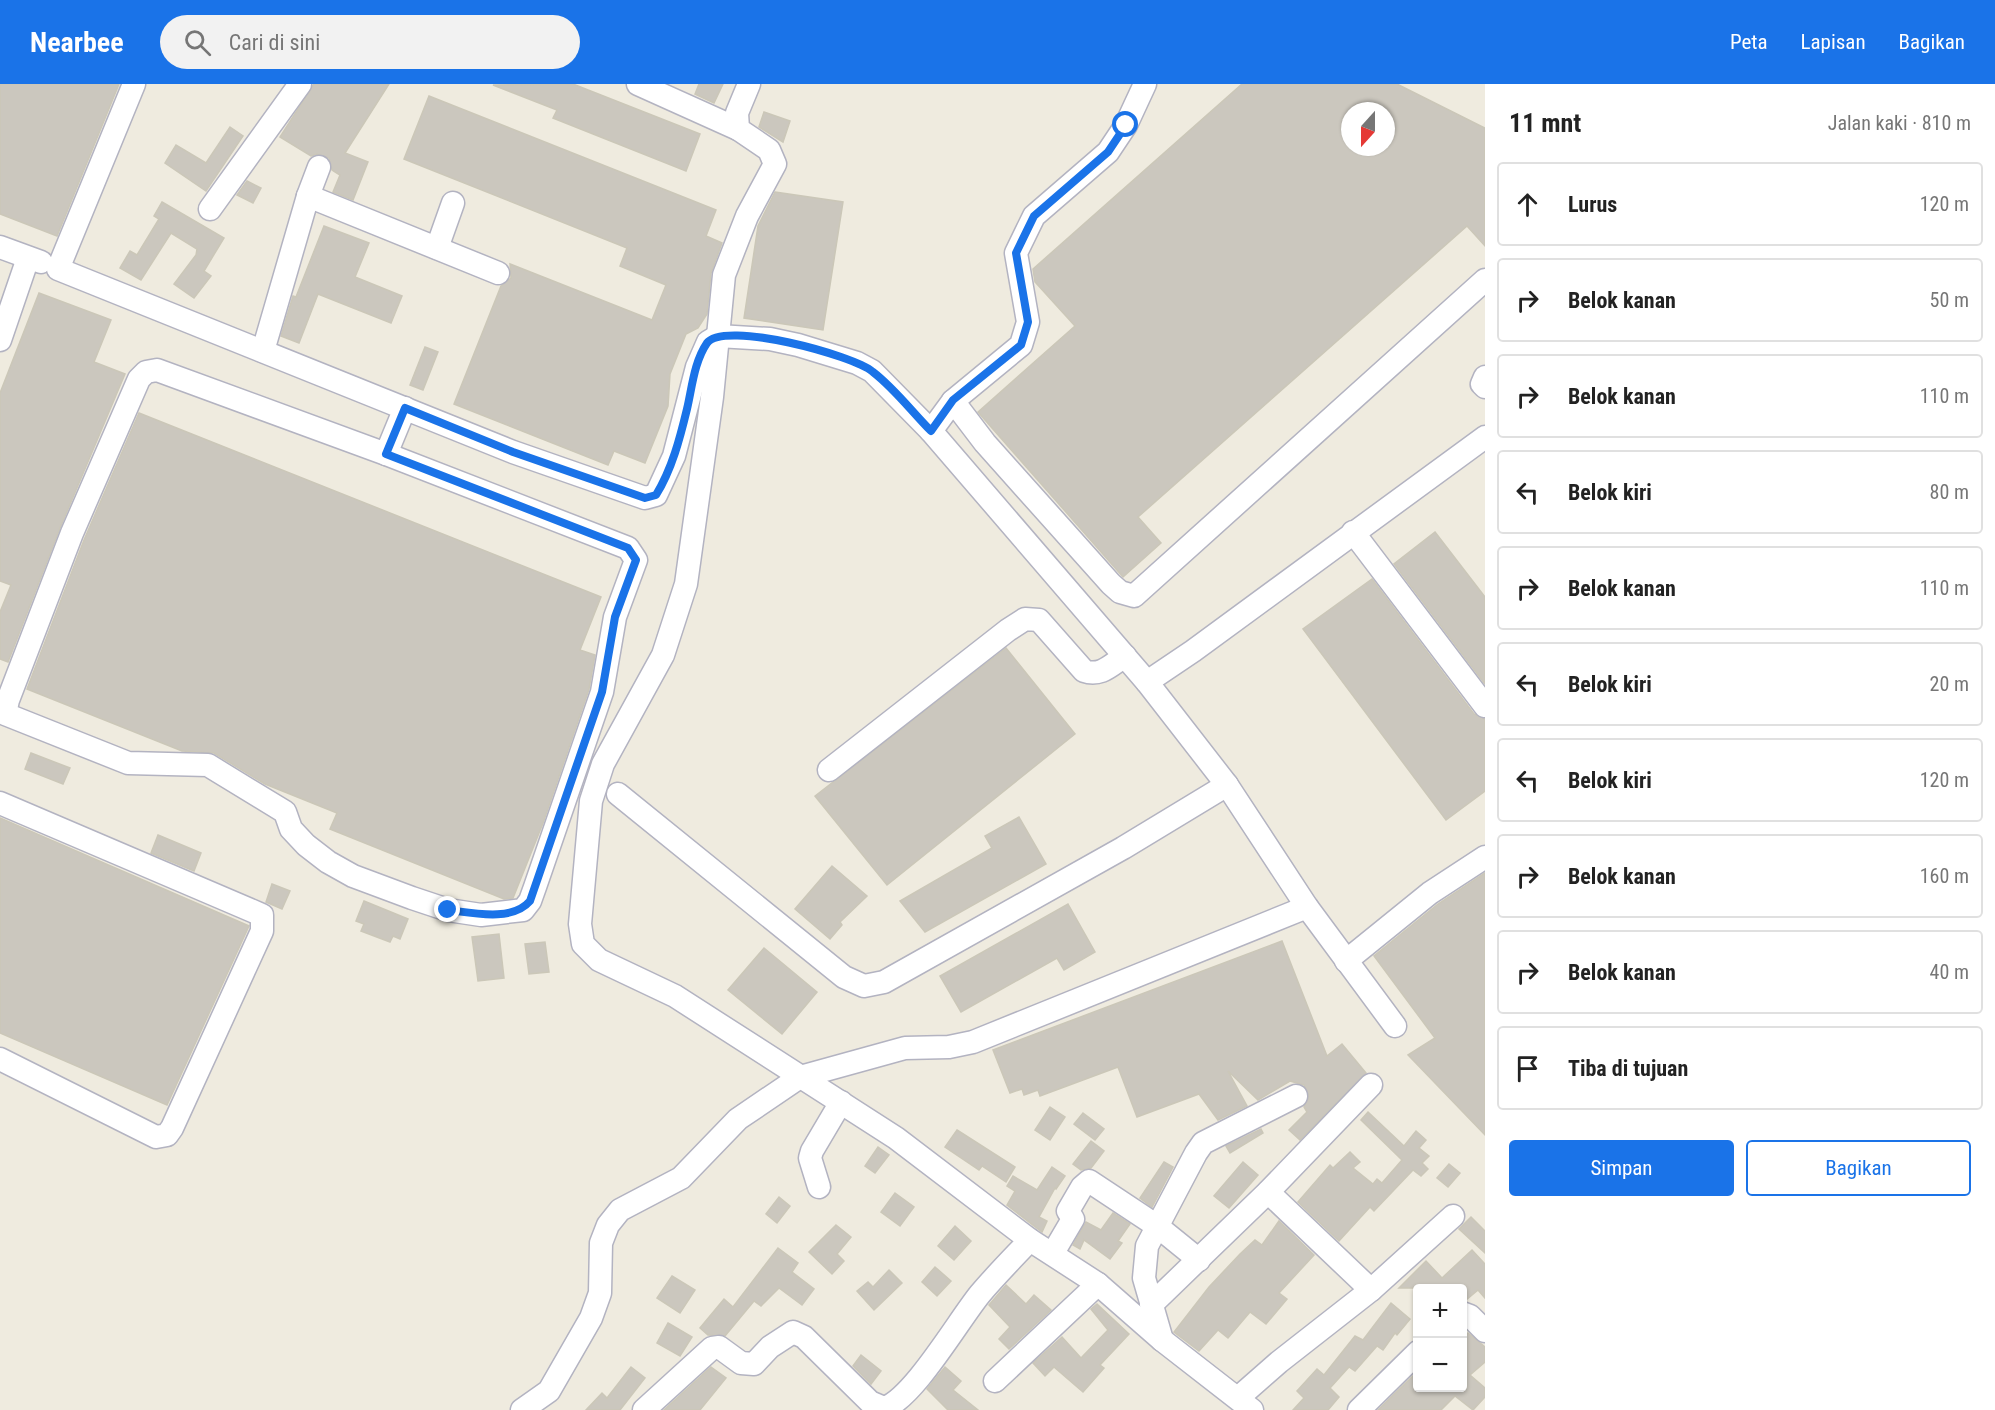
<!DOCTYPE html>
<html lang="id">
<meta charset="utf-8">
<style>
:root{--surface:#fff;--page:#f2f2f2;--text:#222;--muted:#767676;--line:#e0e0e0;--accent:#1a73e8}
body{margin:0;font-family:"Roboto Condensed",sans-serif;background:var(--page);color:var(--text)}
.controls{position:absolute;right:18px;bottom:18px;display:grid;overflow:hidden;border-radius:6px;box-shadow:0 2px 4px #0004}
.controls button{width:54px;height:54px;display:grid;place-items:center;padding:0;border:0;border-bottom:2px solid var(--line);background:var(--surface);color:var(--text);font:30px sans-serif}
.compass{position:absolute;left:1341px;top:18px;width:54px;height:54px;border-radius:50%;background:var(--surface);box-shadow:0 2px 4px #0004;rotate:201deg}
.stop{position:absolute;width:18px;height:18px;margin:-14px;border:4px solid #1a73e8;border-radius:50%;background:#fff}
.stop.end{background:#1a73e8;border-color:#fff;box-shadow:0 2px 6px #0008}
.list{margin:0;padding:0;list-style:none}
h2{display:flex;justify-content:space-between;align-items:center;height:78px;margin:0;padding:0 24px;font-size:26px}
h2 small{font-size:20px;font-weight:400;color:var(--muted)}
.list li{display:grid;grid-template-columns:39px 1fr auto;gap:18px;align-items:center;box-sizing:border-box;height:84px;margin:0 12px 12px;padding:0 12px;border:2px solid var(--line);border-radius:6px}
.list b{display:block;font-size:22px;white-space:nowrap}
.list em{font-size:20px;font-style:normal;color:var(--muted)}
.actions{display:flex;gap:12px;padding:18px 24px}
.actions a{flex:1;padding:14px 0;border:2px solid var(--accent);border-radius:6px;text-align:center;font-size:21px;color:var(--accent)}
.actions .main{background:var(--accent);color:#fff}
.icon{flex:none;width:33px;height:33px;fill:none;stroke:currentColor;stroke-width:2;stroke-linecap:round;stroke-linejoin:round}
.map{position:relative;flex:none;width:1485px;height:1326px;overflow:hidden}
header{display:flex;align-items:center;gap:36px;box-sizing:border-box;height:84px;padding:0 30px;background:var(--accent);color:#fff}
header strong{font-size:28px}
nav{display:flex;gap:33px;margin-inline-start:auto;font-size:21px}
.search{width:420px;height:54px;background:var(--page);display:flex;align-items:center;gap:15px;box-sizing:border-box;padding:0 21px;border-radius:33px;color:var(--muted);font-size:22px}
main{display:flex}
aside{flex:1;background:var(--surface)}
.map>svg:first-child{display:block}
.building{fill:#cbc7be;stroke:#cbc7b8;stroke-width:1.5;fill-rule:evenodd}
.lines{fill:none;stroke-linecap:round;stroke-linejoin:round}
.minor-casing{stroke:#b3b3c1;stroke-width:25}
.minor{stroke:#fff;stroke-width:22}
.route{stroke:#1a73e8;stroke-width:8}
</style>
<header>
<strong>Nearbee</strong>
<div class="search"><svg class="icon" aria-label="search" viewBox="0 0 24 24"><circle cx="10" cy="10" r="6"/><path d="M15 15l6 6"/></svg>Cari di sini</div>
<nav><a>Peta</a><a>Lapisan</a><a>Bagikan</a></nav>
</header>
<main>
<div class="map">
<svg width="1485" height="1326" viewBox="0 0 1485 1326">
<rect width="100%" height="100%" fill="#efebdf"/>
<g class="building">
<polygon points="0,0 119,0 57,152 0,130"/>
<polygon points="314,0 389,0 345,69 368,78 353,116 333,108 340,91 332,86 329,74 317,70 311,72 280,53"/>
<polygon points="573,0 700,50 686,87 553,34 557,26 493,1"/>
<polygon points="699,0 723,0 714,19 695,10"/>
<path d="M1242,0h155l88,44v118l-18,-20 -329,291 23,26 -38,34 -145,-165 97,-86 -40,-44 -2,-13zM1350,27h36v36h-36z"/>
<polygon points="429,12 716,126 706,152 722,159 711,189 707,230 698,244 686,250 670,290 668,322 645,379 614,367 608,381 454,320 501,202 511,194 510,180 652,236 666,201 620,182 627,164 404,75"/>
<polygon points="764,28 790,37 783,58 759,43"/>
<polygon points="230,43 243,52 206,107 165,79 176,61 206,79"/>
<polygon points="247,97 261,104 253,119 237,111"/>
<polygon points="775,108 843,118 823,246 744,234 758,142"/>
<polygon points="162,118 224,154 204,187 211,192 194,214 174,200 196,171 197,165 171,149 141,196 120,184 130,167 137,171 159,135 154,132"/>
<polygon points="324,142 369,159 355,193 402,212 391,239 318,210 299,259 281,252 293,212 296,213"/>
<polygon points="39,209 111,236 94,278 125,290 60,444 8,578 0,575 0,528 11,501 0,497 0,309"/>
<polygon points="425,263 438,268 423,306 410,301"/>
<polygon points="139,329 601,513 580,566 595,571 589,605 543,739 513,814 504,815 330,745 337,729 265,700 214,669 182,667 27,605 84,456"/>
<polygon points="1435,448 1485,513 1485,600 1394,480"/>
<polygon points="1372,495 1474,630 1485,635 1485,707 1446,736 1303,545"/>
<polygon points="1006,564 1075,650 887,801 815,712"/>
<polygon points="31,669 70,684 63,700 25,685"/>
<polygon points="1019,733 1046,780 925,848 900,817 992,764 985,752"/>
<polygon points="0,734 249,842 167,1021 0,949"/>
<polygon points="158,751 201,769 194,787 151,769"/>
<polygon points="832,782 867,812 840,838 842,841 830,855 795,825"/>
<polygon points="1485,789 1485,1051 1408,971 1435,954 1374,872 1438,820"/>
<polygon points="272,800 290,807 282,825 266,818"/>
<polygon points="364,817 408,835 400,855 393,852 390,858 361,847 364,840 356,837"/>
<polygon points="1068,820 1095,868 1064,886 1057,874 961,928 940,892"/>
<polygon points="499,850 504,894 478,897 472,853"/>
<polygon points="1282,857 1327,972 1342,960 1366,989 1300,1056 1289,1046 1307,1028 1304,1023 1309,1012 1304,1001 1290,997 1258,1016 1228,987 1247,1022 1218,1036 1199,1010 1137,1033 1118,983 1040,1012 1038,1006 1024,1011 1022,1005 1010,1009 993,966"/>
<polygon points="545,858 549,888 529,890 525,860"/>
<polygon points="764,864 817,908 782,950 728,906"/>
<polygon points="1050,1023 1065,1033 1050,1056 1035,1046"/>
<polygon points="1368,1028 1404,1062 1416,1047 1426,1056 1419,1064 1429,1072 1422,1079 1428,1085 1421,1092 1413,1086 1374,1127 1370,1123 1339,1157 1298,1118 1330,1081 1333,1084 1350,1068 1360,1078 1353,1084 1373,1100 1377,1095 1382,1099 1402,1076 1361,1036"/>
<polygon points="1083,1029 1104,1045 1095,1056 1074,1040"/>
<polygon points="1261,1045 1263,1049 1230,1069 1226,1062"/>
<polygon points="957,1046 1015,1083 1006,1098 982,1082 979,1086 945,1063"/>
<polygon points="1091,1057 1104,1067 1091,1084 1081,1086 1073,1080"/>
<polygon points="878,1063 889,1071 875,1089 865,1082"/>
<polygon points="1164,1078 1173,1083 1152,1123 1140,1114"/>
<polygon points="1243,1078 1258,1091 1229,1124 1214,1112"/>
<polygon points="1449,1080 1460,1089 1448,1103 1437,1094"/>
<polygon points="1052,1083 1065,1092 1056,1105 1055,1104 1039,1133 1047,1137 1042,1148 1007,1121 1015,1107 1007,1102 1013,1092 1037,1106"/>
<polygon points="895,1109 914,1123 900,1142 881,1128"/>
<polygon points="779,1113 790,1122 777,1139 766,1130"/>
<polygon points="1113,1129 1130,1140 1118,1157 1122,1159 1110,1175 1084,1156 1080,1165 1073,1161 1086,1138 1101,1146"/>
<polygon points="1471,1133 1485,1147 1485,1169 1459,1145"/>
<polygon points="1279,1137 1314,1171 1279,1209 1287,1215 1266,1240 1250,1228 1228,1254 1218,1246 1199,1267 1174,1248 1209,1203 1240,1170 1255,1156 1262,1161"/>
<polygon points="836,1141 851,1153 837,1170 844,1177 832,1190 809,1168"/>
<polygon points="955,1142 971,1157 954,1176 938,1162"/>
<polygon points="778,1164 798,1179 792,1188 814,1205 802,1221 779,1204 761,1222 754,1217 725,1252 708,1251 700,1244 724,1215 733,1223"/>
<polygon points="1472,1166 1485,1180 1485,1214 1478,1206 1466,1216 1462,1216 1462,1204 1399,1204 1426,1177 1442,1194"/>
<polygon points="935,1183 951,1197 937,1212 922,1198"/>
<polygon points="889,1186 902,1199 874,1226 857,1207 868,1198 873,1203"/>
<polygon points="672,1192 695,1206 680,1229 657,1214"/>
<polygon points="1006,1201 1026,1220 1034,1211 1051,1226 1009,1265 999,1255 1010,1243 989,1221"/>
<polygon points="1391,1219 1410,1235 1397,1251 1395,1249 1383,1266 1377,1262 1355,1287 1349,1283 1330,1304 1339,1313 1328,1326 1293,1326 1304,1314 1297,1307 1317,1285 1324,1291 1355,1252 1363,1256"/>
<polygon points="1097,1220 1129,1250 1100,1281 1104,1284 1083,1308 1054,1283 1045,1292 1033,1279 1062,1253 1081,1274 1108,1246 1091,1225"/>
<polygon points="668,1239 692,1253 680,1272 657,1259"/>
<polygon points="1468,1249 1485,1263 1485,1278 1470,1291 1485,1304 1485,1313 1473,1326 1455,1312 1441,1326 1378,1326 1418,1287 1418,1304 1462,1304 1462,1254"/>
<polygon points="861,1271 881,1287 871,1300 853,1282"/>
<polygon points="631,1283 645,1294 620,1326 586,1326 602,1309 607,1314"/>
<polygon points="711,1283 726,1294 700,1326 664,1326"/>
<polygon points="945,1283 961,1297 953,1306 978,1326 948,1326 927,1305"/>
</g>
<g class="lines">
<g class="minor-casing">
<g id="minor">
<polyline points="134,0 58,185 513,368 645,414 656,411 674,372 697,283 708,258 718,252 770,255 798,261 857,279 872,287 931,347 1147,598 1193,567 1485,353"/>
<polyline points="638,0 738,45"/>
<polyline points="749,0 737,29 738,45 769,66 775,80 747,132 724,191 712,313 686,500 663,571 603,680 591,717 580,840 583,860 599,876 675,912 896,1054 1030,1156 1098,1200 1162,1256 1252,1326"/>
<polyline points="308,112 498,189"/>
<polyline points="210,125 300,0"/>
<polyline points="0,163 41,178"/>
<polyline points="437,164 453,119"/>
<polyline points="0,256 28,174"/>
<polyline points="263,267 308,112 319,83"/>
<polygon points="157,286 386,370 628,464 636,476 615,533 602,608 535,803 530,817 523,826 481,831 448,826 412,814 353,792 328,778 306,761 291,745 285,728 208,681 128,679 5,630 8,616 72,449 139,295 146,288"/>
<polyline points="1485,293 1482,300 1485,303"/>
<polyline points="953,317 1021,261 1028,238 1016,169 1034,132 1108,68 1126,41 1145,0"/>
<polyline points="931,347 953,317 985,359 1111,500 1120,508 1134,512 1485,196"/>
<polyline points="386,370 405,324"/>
<polyline points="1353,448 1485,622"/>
<polyline points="1147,598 1227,701 1307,823 1395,942"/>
<path d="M829,686l179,-140 17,-11 14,1 45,51c17,6 27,-6 41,-15"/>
<polyline points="618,710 844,893 864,902 884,898 1123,764 1227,701"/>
<polyline points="0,719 262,831 262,847 172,1044 167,1051 156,1053 0,975"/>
<polyline points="1346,877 1430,809 1485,773"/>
<polyline points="819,1103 810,1074 812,1067 841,1018"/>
<polyline points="1268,1108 1371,1206"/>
<polyline points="1053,1169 1073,1135 1068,1127 1082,1103 1089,1097 1157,1142 1199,1176"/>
<polyline points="1151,1221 1268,1108 1371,1001"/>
<polyline points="1462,1229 1470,1232 1485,1247"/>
<polyline points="1162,1256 1144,1194 1147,1162 1196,1069 1203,1059 1296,1012"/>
<polyline points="995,1297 1098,1200"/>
<polyline points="1238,1314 1279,1278 1371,1206 1453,1132"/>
<polyline points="522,1326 549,1307 591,1234 600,1209 601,1159 608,1141 620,1126 681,1094 738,1035 800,993 905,964 949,963 973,958 1307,823"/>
<path d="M644,1326l68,-62 7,-1 22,16 13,1 16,-17 23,-15 11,5 66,65 14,6c29,-9 74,-87 96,-114 16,-19 33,-36 50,-54"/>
<polyline points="1359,1326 1418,1268"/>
</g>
</g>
<use href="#minor" class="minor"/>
</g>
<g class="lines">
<path class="route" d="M448,826c25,3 64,12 82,-9l72,-209 13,-75 21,-57 -8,-12 -242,-94 19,-46 108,44 132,46 11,-3c16,-26 24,-57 31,-86 5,-21 7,-47 20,-66 17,-23 146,12 166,29 22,17 39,40 58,59l22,-31 68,-55 7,-23 -12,-69 18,-37 74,-64 18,-27"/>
</g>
</svg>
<div class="controls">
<button>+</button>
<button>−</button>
</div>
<svg class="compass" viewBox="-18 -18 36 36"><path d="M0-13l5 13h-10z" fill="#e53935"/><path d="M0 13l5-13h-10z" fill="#767676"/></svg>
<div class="stop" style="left:1126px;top:41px"></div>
<div class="stop end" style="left:448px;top:826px"></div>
</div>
<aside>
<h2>11 mnt<small>Jalan kaki · 810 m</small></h2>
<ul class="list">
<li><svg class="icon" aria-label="ahead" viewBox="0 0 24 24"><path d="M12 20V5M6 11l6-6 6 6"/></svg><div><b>Lurus</b></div><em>120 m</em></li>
<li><svg class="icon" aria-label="right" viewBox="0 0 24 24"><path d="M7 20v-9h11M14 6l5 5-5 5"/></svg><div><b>Belok kanan</b></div><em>50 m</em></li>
<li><svg class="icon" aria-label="right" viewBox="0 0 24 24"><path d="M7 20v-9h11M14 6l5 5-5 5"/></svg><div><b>Belok kanan</b></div><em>110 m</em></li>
<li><svg class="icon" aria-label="left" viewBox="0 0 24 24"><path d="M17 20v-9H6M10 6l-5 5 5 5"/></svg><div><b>Belok kiri</b></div><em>80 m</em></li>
<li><svg class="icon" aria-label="right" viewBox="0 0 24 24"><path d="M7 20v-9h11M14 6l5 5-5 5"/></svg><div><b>Belok kanan</b></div><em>110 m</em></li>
<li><svg class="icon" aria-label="left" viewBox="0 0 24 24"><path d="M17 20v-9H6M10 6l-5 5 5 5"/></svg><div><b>Belok kiri</b></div><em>20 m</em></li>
<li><svg class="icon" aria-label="left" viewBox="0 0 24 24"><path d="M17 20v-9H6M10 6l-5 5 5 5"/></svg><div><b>Belok kiri</b></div><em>120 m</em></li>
<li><svg class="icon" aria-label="right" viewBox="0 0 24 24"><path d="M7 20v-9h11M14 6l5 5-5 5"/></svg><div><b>Belok kanan</b></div><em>160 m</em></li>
<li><svg class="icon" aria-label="right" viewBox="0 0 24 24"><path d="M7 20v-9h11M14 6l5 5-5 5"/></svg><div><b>Belok kanan</b></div><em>40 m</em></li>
<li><svg class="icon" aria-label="arrive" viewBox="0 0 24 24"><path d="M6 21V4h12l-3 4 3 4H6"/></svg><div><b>Tiba di tujuan</b></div></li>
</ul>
<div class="actions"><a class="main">Simpan</a><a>Bagikan</a></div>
</aside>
</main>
